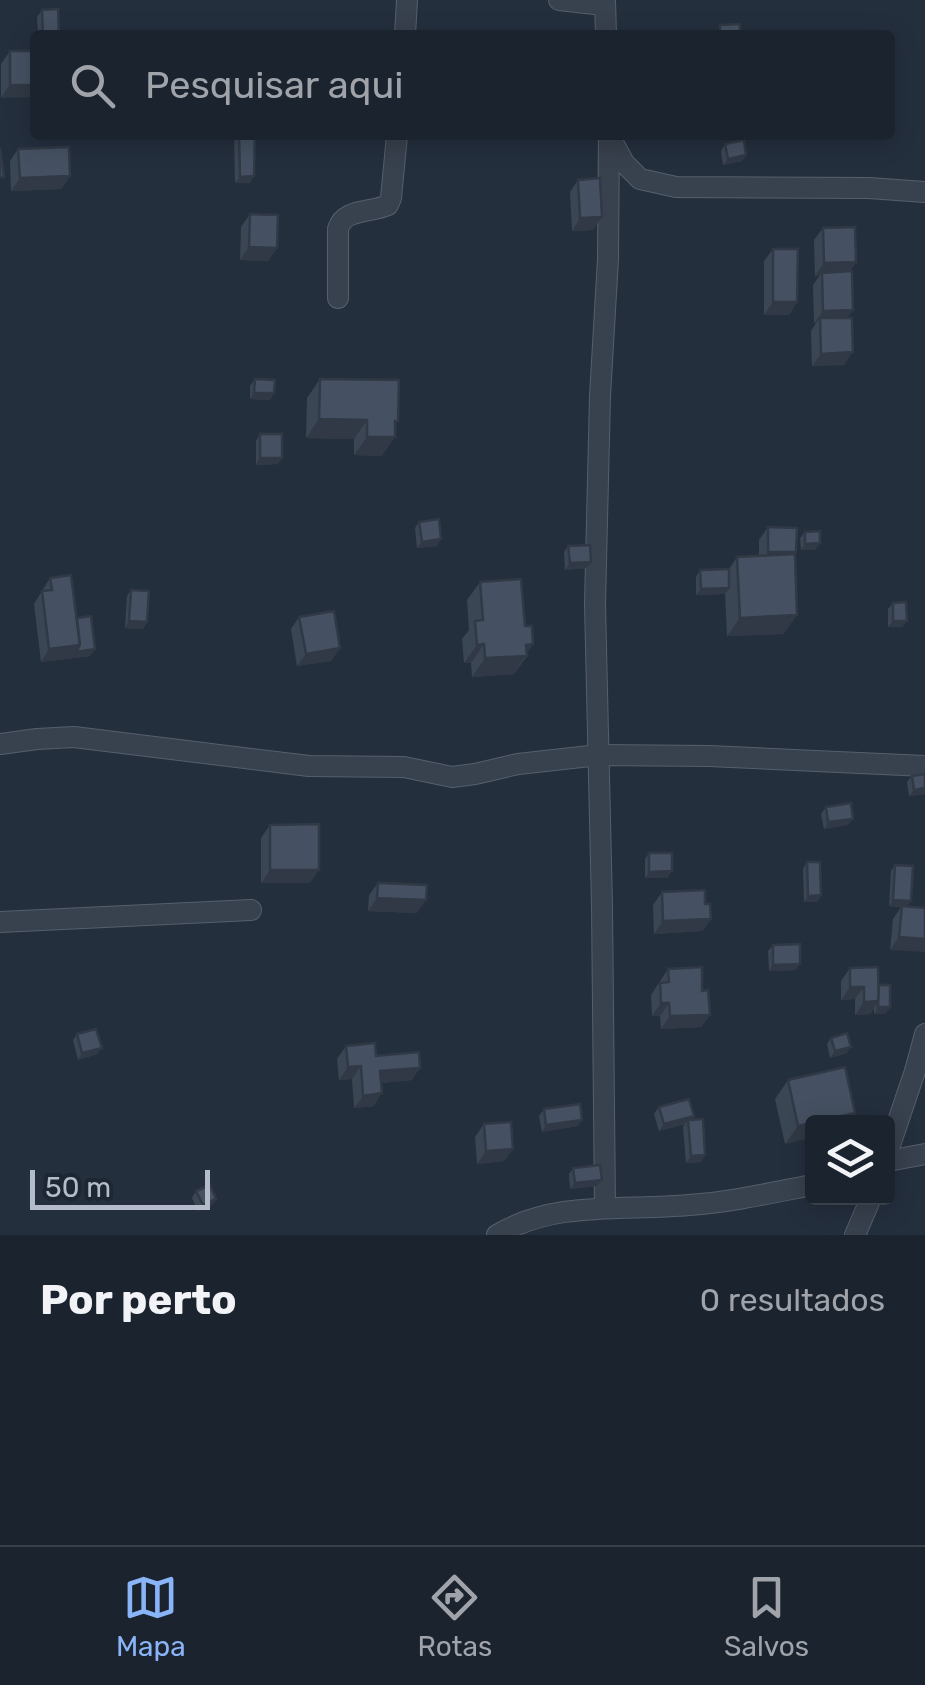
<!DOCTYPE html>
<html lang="pt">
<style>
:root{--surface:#1b232e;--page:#242b36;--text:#f1f3f6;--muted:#a0a4aa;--line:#39404a;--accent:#8ab4f8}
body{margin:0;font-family:Rubik,sans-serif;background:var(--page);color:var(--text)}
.controls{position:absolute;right:30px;bottom:30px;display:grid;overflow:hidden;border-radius:10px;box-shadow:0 5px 25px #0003}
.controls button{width:90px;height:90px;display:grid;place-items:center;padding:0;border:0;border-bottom:2px solid var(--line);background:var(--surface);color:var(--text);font:50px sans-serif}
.scale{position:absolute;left:30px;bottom:25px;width:180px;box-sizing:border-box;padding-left:10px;border:5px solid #b4bcc9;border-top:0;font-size:28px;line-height:35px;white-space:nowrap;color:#b4bcc9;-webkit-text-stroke:8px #1d2633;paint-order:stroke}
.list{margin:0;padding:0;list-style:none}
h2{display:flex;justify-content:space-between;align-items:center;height:130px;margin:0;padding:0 40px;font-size:42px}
h2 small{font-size:32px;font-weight:400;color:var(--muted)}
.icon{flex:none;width:55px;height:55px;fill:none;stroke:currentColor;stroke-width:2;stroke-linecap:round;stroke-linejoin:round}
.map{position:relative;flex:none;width:925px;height:1235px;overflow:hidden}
.search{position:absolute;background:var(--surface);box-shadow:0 5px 25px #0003;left:30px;right:30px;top:30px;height:110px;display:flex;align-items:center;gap:25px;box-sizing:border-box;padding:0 35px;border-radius:10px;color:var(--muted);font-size:38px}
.sheet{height:310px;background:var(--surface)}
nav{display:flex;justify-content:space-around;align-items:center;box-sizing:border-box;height:140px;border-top:2px solid var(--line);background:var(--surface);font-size:28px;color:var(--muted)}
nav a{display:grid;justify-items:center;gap:5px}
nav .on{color:var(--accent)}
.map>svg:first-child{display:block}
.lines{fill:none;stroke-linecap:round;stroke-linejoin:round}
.street-casing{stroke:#565f6c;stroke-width:22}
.street{stroke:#38414e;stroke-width:20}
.wall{fill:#3b4654}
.shaded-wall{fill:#303945}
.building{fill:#455162;stroke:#303945;stroke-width:2.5}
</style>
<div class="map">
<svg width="925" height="1235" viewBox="0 0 925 1235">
<rect width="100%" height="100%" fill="#242f3e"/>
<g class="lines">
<g class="street-casing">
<g id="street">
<polyline points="559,0 604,5"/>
<polyline points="605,0 606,35"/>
<polyline points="405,35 407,0"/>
<polyline points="610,137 624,163 640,179 676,187 869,188 925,192"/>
<path d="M338,298v-69c6,-21 33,-16 50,-24l3,-7 6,-63"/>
<polyline points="0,744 37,739 74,737 309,766 404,767 452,777 475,774 518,764 599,755 709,756 925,766"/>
<polyline points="0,922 251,910"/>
<polyline points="888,1151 915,1071 925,1034"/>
<polyline points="888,1161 925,1154"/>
<polyline points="605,1208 602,906 595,604 600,396 608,259 609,135"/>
<path d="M497,1235c58,-35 127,-24 192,-30 42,-3 82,-12 123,-20"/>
<polyline points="855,1235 871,1198"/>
</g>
</g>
<use href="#street" class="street"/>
</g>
<g class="wall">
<polygon points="42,10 59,35 38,35 37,17"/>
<polygon points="10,51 35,51 1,98 1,64"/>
<polygon points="234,135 255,135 250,183 235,183"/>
<polygon points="725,144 746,155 742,161 723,165 721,151"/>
<polygon points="18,149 70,176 61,189 11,191 10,161"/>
<polygon points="578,180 593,230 572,231 570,192"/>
<polygon points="250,214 277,248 268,261 240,260 241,227"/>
<polygon points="823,228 856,262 849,272 853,310 847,318 844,365 812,366 811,331 816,323 814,323 813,285 820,275 815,276 814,240"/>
<polygon points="773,249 797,302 789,315 764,315 764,261"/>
<polygon points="255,379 274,393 270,400 250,399 250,386"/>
<polygon points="320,379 395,424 382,456 354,455 354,439 306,438 307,398"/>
<polygon points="260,434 278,464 256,465 256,441"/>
<polygon points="419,522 437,546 417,548 415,528"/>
<polygon points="768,527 796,552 795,555 784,634 727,636 725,594 696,595 696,577 700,570 729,569 737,557 759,556 759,540"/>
<polygon points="805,532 820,543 815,550 801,550 800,538"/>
<polygon points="568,546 586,568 565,570 564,552"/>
<polygon points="50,578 77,618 90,656 41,662 34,604"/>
<polygon points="480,582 527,653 527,656 514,674 472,677 471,663 464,663 462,639 469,630 467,600"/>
<polygon points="131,590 147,622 143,629 125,628 127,596"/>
<polygon points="893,603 907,621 902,627 888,627 888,609"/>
<polygon points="299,617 340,648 331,661 297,666 291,629"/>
<polygon points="925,774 925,794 909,796 907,782 912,776"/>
<polygon points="826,807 848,825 824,829 821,814"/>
<polygon points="270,825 310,883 261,883 261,838"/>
<polygon points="649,853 672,871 667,878 645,878 645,859"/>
<polygon points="807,862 821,895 817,902 804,902 803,869"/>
<polygon points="895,865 911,901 907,906 925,908 890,950 893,919 901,907 889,906 891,871"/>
<polygon points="378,883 417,913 368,911 369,895"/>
<polygon points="662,892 705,904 711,919 702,931 654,934 653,905"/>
<polygon points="773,945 796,970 769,971 768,951"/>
<polygon points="850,968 878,986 890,1007 885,1014 874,1014 874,1008 870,1014 855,1015 855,999 841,1000 841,981"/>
<polygon points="668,969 702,991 710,1015 701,1027 661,1029 660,1016 652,1016 651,995"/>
<polygon points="77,1034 102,1048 97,1054 78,1060 73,1040"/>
<polygon points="831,1038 847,1053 830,1058 827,1044"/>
<polygon points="346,1046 376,1056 412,1080 381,1083 374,1106 354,1108 352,1079 339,1080 337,1059"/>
<polygon points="788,1080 855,1113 848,1122 812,1122 785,1144 775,1099"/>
<polygon points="659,1107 694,1116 692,1120 701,1162 686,1163 683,1127 685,1124 659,1131 654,1114"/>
<polygon points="544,1109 578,1126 542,1132 539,1116"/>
<polygon points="484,1124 513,1149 504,1161 477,1164 475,1137"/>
<polygon points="573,1168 597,1186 570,1189 569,1174"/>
<polygon points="196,1191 216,1199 212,1205 198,1211 192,1198"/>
</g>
<g class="shaded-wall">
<polygon points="10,85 35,85 35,97 1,98"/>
<polygon points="746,155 742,161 723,165 728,159"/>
<polygon points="70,176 61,189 11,191 20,178"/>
<polygon points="254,176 250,183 235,183 240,177"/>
<polygon points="602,217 593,230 572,231 580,218"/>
<polygon points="249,247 277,248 268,261 240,260"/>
<polygon points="856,262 847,274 822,273 820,275 815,276 824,263"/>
<polygon points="773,302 797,302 789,315 764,315"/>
<polygon points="853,310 844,322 820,318 816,323 814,323 823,311"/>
<polygon points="853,352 844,365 812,366 821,354"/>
<polygon points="254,393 274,393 270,400 250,399"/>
<polygon points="319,419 367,420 354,439 306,438"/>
<polygon points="395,421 398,421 386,437 395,437 382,456 354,455 367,437"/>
<polygon points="260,458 282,458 278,464 256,465"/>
<polygon points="441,539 437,546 417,548 422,542"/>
<polygon points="820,543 815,550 801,550 805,544"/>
<polygon points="768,552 796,552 788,565 759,564"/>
<polygon points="591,562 586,568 565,570 570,563"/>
<polygon points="729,588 725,594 696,595 701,589"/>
<polygon points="797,615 784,634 727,636 740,618"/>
<polygon points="129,621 147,622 143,629 125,628"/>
<polygon points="893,621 907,621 902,627 888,627"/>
<polygon points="484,644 471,663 464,663 477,645"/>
<polygon points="533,644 514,674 472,677 485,658 526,645"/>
<polygon points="80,645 95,649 90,656 41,662 49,649"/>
<polygon points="340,648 331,661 297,666 306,654"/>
<polygon points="925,788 925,794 909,796 914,790"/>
<polygon points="853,819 848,825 824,829 828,822"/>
<polygon points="270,870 319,870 310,883 261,883"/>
<polygon points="672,871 667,878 645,878 649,872"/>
<polygon points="821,895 817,902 804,902 808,896"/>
<polygon points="377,898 426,900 417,913 368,911"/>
<polygon points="893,900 911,901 906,907 889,906"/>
<polygon points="711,919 702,931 654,934 663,921"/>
<polygon points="899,937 925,939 925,952 890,950"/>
<polygon points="800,964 796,970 769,971 773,965"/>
<polygon points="850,987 864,987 855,999 841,1000"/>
<polygon points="879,1001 870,1014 855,1015 864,1002"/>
<polygon points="661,1003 669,1003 660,1016 652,1016"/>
<polygon points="878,1007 890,1007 885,1014 874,1014"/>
<polygon points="710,1015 701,1027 661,1029 670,1016"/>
<polygon points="851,1047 847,1053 830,1058 835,1051"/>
<polygon points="102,1048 97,1054 78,1060 82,1053"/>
<polygon points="361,1066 352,1079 339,1080 348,1067"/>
<polygon points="420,1068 412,1080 371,1084 380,1071"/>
<polygon points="382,1093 374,1106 354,1108 363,1096"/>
<polygon points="855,1113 848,1122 812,1122 812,1138 785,1144 798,1126"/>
<polygon points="694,1116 690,1123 688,1120 685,1124 659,1131 664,1124"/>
<polygon points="582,1120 578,1126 542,1132 546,1125"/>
<polygon points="513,1149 504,1161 477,1164 486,1151"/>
<polygon points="705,1155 701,1162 686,1163 691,1156"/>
<polygon points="602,1180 597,1186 570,1189 575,1183"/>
<polygon points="216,1199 212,1205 198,1211 203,1205"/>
</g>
<g class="building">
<polygon points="58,9 59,35 43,35 42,10"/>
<polygon points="740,24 740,35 720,35 720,25"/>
<rect x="10" y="51" width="25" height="34"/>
<polygon points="239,135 255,135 254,176 240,177"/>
<polygon points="744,140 746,155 728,159 725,144"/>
<polygon points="69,147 70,176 20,178 18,149"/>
<polygon points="0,148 4,177 0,177"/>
<polygon points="600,178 602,217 580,218 578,180"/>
<polygon points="250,214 278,215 277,248 249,247"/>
<polygon points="855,227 856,262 824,263 823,228"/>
<polygon points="773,249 798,249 797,302 773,302"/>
<polygon points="852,271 853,310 823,311 822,273"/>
<polygon points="820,318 852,318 853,352 821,354"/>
<polygon points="255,379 275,380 274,393 254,393"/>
<polygon points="320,379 399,380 398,421 395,421 395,437 367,437 367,420 319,419"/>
<rect x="260" y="434" width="22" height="24"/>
<polygon points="439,519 441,539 422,542 419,522"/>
<polygon points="768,527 797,528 796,552 768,552"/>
<polygon points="820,531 820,543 805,544 805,532"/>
<polygon points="590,545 591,562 570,563 568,546"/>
<polygon points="795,554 797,615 740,618 737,557"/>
<polygon points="729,569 729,588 701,589 700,570"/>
<polygon points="71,575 80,645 49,649 42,591 52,590 50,578"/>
<polygon points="521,579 525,626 532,626 533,644 526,645 527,656 485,658 484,644 477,645 475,621 483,620 480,582"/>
<polygon points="131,590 149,591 147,622 129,621"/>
<polygon points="906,602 907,621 893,621 893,603"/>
<polygon points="334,611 340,648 306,654 299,617"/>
<polygon points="91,616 95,649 76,652 80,645 77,618"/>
<polygon points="925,774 925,788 914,790 912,776"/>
<polygon points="851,803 853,819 828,822 826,807"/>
<polygon points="319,824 319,870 270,870 270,825"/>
<polygon points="649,853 672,853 672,871 649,872"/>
<polygon points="807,862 820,862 821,895 808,896"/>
<polygon points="895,865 913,866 911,901 893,900"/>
<polygon points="378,883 427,885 426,900 377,898"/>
<polygon points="705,890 705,904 710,904 711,919 663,921 662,892"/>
<polygon points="902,906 925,908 925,939 899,937"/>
<polygon points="800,944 800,964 773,965 773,945"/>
<polygon points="702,967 702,991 708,990 710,1015 670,1016 669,1003 661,1003 660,983 669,982 668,969"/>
<polygon points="878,967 879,1001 864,1002 864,987 850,987 850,968"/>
<polygon points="879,985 890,985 890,1007 878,1007"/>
<polygon points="96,1029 102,1048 82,1053 77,1034"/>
<polygon points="847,1033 851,1047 835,1051 831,1038"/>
<polygon points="375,1043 376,1056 419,1052 420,1068 380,1071 382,1093 363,1096 361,1066 348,1067 346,1046"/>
<polygon points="845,1067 855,1113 798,1126 788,1080"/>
<polygon points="689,1099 694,1116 664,1124 659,1107"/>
<polygon points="580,1104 582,1120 546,1125 544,1109"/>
<polygon points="703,1119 705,1155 691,1156 688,1120"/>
<polygon points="511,1122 513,1149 486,1151 484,1124"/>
<polygon points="600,1165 602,1180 575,1183 573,1168"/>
<polygon points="210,1185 216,1199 203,1205 196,1191"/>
</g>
</svg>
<div class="controls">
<button><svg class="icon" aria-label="layers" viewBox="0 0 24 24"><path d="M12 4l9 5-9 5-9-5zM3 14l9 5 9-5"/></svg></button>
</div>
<div class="scale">50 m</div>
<div class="search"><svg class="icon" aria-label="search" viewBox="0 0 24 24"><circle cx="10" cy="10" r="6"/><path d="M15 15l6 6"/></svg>Pesquisar aqui</div>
</div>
<section class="sheet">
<h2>Por perto<small>0 resultados</small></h2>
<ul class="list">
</ul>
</section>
<nav>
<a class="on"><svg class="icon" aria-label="map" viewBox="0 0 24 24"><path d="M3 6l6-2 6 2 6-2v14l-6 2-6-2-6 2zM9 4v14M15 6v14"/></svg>Mapa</a>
<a><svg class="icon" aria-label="directions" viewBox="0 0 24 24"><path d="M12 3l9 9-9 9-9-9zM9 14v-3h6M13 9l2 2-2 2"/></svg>Rotas</a>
<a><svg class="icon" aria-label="saved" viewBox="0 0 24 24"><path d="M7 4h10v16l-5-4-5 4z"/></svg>Salvos</a>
</nav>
